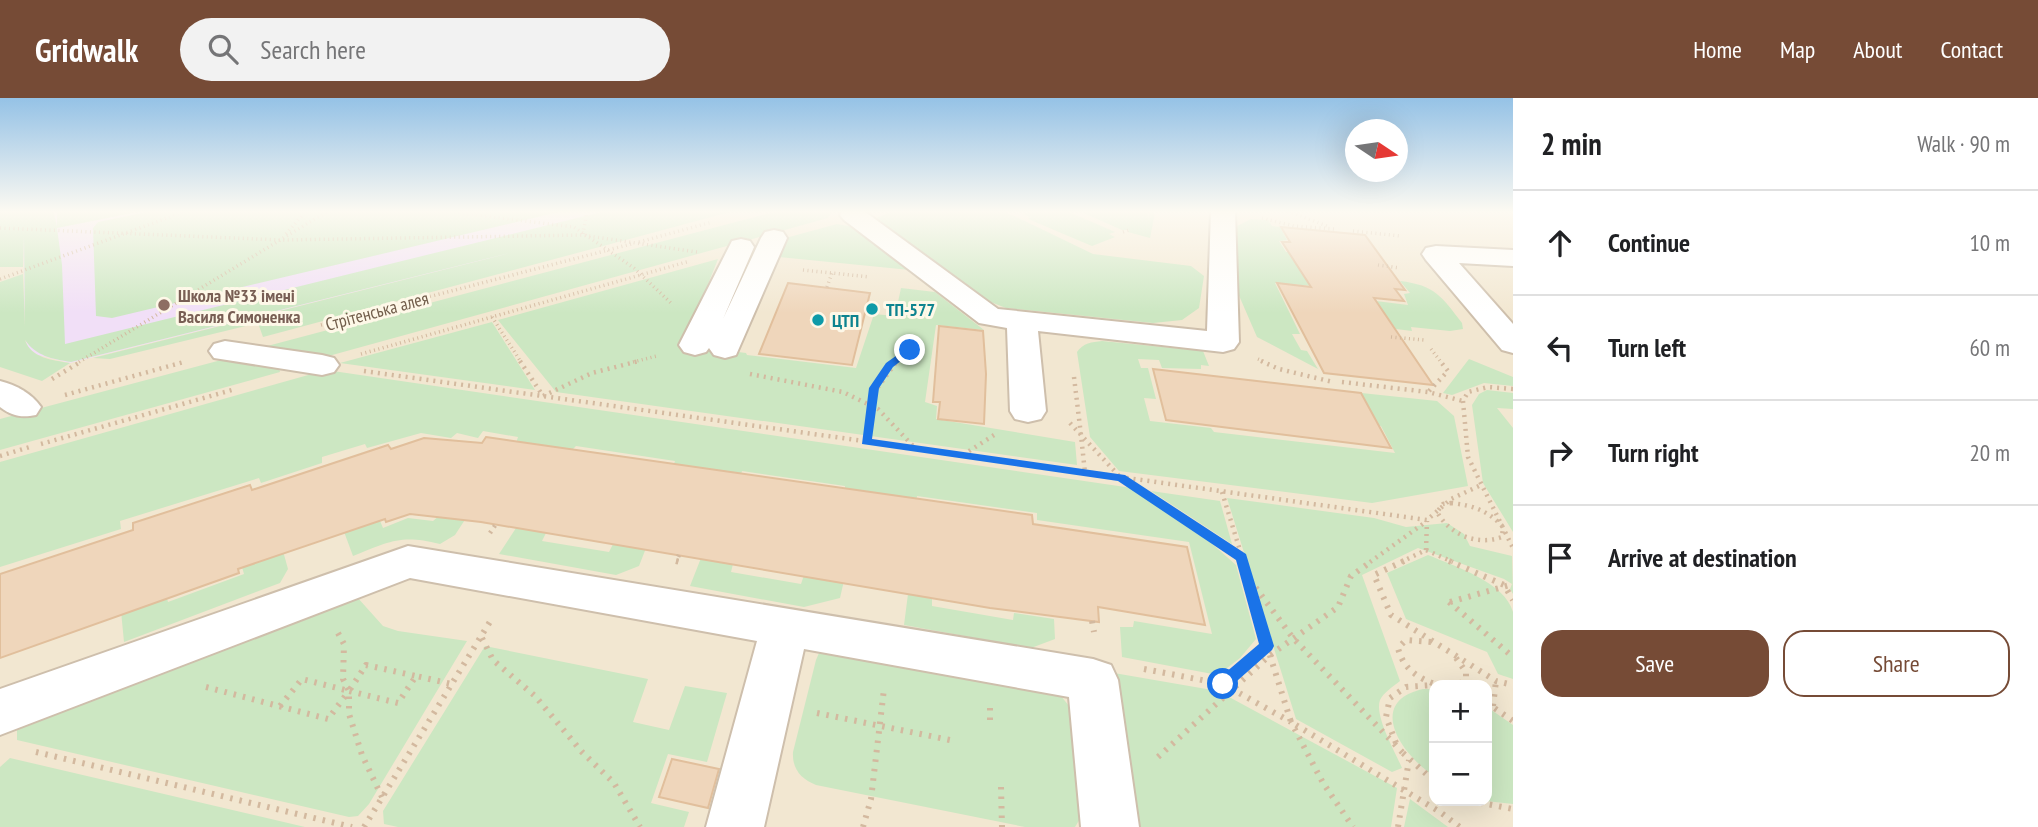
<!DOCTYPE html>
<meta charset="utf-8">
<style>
:root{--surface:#fff;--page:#f2f2f2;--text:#202124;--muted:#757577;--line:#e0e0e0;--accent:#764b36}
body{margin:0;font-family:"PT Sans Narrow",sans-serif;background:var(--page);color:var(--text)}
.controls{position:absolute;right:21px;bottom:21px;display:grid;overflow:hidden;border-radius:14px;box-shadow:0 7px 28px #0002}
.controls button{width:63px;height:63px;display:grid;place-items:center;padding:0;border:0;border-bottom:2px solid var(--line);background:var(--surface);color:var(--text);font:35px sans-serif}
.compass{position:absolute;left:1345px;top:21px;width:63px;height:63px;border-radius:50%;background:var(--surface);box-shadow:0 7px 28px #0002;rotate:103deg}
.stop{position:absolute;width:21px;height:21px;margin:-16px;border:5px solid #1a73e8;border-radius:50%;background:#fff}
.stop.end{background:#1a73e8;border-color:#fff;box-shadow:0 2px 7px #0008}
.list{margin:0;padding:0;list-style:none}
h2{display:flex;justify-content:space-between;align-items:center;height:91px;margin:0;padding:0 28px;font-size:30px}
h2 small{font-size:23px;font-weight:400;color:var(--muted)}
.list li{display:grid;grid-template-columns:46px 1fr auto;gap:21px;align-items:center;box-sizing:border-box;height:105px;padding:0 28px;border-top:2px solid var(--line)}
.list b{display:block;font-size:26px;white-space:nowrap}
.list em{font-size:23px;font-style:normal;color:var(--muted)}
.actions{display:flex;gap:14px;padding:21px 28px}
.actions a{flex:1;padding:16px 0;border:2px solid var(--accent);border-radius:21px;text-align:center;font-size:24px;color:var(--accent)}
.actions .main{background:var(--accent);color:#fff}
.icon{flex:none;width:38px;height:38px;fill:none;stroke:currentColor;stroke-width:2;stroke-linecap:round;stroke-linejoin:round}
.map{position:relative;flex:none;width:1513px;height:729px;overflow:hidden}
header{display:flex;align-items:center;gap:42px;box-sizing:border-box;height:98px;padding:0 35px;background:var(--accent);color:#fff}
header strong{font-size:33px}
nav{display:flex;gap:38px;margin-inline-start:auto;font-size:24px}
.search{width:490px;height:63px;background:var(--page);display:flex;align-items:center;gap:18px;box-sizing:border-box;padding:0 24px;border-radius:38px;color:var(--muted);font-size:26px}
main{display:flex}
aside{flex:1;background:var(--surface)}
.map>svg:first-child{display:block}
.residential{fill:#f2e7d1;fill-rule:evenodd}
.education{fill:#f1dff7}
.green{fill:#cce7c2}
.building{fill:#efd6bb;stroke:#e1bf9c;stroke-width:2}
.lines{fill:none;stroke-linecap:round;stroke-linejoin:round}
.minor-casing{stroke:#cebfac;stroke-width:4}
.path-far2{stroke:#d3b99f;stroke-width:3.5;stroke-dasharray:1 3.5;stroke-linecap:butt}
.path-far1{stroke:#d3b99f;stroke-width:4.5;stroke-dasharray:2 5;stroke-linecap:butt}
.path{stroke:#d3b99f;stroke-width:6;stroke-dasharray:2.5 7;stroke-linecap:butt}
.minor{fill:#fff;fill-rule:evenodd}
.route{fill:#1a73e8}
.education-dot{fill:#8d6e63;stroke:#fef8e8;stroke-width:2.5}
.culture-dot{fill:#0f9aa8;stroke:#fef8e8;stroke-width:2.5}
.labels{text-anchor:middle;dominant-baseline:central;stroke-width:6;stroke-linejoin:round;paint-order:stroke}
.far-education-label{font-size:18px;font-weight:bold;fill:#785e54;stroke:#fef8e8;text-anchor:start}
.far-culture-label{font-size:18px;font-weight:bold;fill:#0d838f;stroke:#fef8e8;text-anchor:start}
.far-street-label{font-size:18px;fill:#715d4a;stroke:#fef8e8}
</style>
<header>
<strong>Gridwalk</strong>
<div class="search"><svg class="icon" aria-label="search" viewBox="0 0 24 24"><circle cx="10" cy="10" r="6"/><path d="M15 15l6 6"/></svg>Search here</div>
<nav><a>Home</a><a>Map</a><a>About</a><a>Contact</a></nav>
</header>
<main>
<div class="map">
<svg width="1513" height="729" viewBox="0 0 1513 729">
<rect width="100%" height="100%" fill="#fbf4e2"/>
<path class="residential" d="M0,113h1513v616h-1513zM1434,587h53v116h-53z"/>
<polygon class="education" points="23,113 679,113 70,265 38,257 29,251 25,241"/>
<g class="green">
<path d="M0,113h54l3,16v-16h86l-86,17 5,37 3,79 540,-133h129l-471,126 -5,-14 -148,36 -17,-1 473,-119 -495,123c-19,-3 -35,-6 -46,-22 6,18 27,20 45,23l-28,18 -42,-14v-85l23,-8 2,53 -1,-92 -1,32h-23z"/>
<polygon points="151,113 563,113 112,220 96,218 93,130 98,124"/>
<polygon points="777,113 830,113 831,116 828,120 325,259 256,251"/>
<polygon points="893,113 1004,113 1093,156 1191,168 1204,178 1199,210 1182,222 1153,225 1006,210 983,201 876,120"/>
<polygon points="1032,113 1067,113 1115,134 1109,136 1115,139 1092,148 1028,121 1030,119 1023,116"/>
<polygon points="1079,113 1148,113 1148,123 1149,113 1155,115 1150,140 1128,134 1129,132 1122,132"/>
<polygon points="1251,121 1268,122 1272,128 1280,129 1287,142 1279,143 1286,154 1293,154 1314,188 1275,185 1300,236 1292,236 1301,252 1307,253 1318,271 1257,239 1234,186 1237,128"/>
<polygon points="837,126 853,129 910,172 779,159 782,141"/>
<polygon points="718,161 684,247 746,255 747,257 856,270 874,216 895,218 901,190 935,194 984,232 936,227 925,304 937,308 936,321 1075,344 1077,367 556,294 498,222"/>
<path d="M1400,183c35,4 42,16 62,42l1,6 -13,2 -39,-4 1,4 -16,-2 -20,-28 32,4 -4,-11 6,-1z"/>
<polygon points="492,224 535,292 340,265"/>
<path d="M1102,243l101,10 6,15 -8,-1v4l-39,-1 -3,-8 -21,-1 3,9h7l8,31 -12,-1 6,23 61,7 3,4 181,21 -14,-27 -10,-2 -19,-32 85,9 17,15 14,70 -96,17 -253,-32 -29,-34 -13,-85c6,-9 15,-10 25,-11z"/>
<polygon points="225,261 278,267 280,274 0,352 0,321"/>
<polygon points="1469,261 1513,279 1513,288 1484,285 1452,297 1443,295"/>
<polygon points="326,272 1132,390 1210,444 1236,467 1256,541 1240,560 1218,577 1122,559 1120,529 1133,529 1134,523 1212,536 1189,444 1037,422 1037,415 917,398 916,405 845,394 845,388 742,373 740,380 672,371 675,363 576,348 571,353 516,345 518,339 483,333 478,340 457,335 451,340 421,335 367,350 365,346 322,359 322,365 261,385 259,380 120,423 121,431 0,469 0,364"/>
<polygon points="1487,292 1513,295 1513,311 1497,310 1513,330 1513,434 1483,385 1472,307 1479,296"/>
<polygon points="1151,393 1220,403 1232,446"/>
<path d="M1227,400l147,20 32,9 41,-4 17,11 6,12 42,10 1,38 -3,-5 2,-5 -8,-5 -86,-31 -56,27 38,106c-6,5 -17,12 -20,19 -6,16 16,53 22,68l-10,4 -96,-53z"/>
<path d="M447,411l23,3 -15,23 -15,9c-40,-10 -51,-2 -87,12l-10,-27 35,-13 5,12 25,-10 25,3z"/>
<polygon points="516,430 546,435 542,443 609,454 616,440 648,445 639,468 616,477 499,456"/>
<polygon points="283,453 288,471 280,485 124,544 121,513 166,497 168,504 244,476 242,469"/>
<path d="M1428,457c26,11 77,27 85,57 0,14 0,50 0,67l-15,-5 -11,-22 -81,-33 -19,-46z"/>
<polygon points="701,460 733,466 731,474 801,486 806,471 845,478 840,500 804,509 690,488"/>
<polygon points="908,496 932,501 932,508 1013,522 1014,515 1054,521 1055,541 1031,550 904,527"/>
<polygon points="357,499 383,528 398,533 467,543 369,706 358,718 349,719 17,642 17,632"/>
<polygon points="485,548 648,581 633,624 669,632 685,588 727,595 707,664 668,656 651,705 689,714 684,729 398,729 384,726 383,713"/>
<path d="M827,550l221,42 13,6 12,15 10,103 -8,13h-50l-209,-42c-15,-6 -24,-16 -23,-33l23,-92 3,-7z"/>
<polygon points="1114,575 1218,593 1397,690 1391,729 1137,729"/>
<path d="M1423,591h11v87c-32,-21 -69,-74 -11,-87z"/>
<polygon points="1487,609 1513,627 1513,706 1486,703"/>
<polygon points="10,660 305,729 0,729 0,669"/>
<polygon points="1410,701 1448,729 1404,729"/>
</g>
<g class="building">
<polygon points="1281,129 1365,137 1405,192 1395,191 1404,203 1374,200 1433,287 1324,275 1277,185 1311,189 1282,144 1290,144"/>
<polygon points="788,185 870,195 852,267 759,256"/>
<polygon points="939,228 983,233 986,276 984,326 938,321 940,304 933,304"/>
<polygon points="1153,271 1361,295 1391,350 1166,322"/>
<polygon points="486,339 1032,417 1033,426 1187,449 1205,527 1098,509 1099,524 990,510 481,424 410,416 386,424 385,421 238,471 239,475 0,560 0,476 133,432 133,425 250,387 252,392 388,347 391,351 424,340 482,345"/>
<polygon points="672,661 719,671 708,710 659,699"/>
</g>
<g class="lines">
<g class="minor-casing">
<g id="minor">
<polygon points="843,113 864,113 998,211 1207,233 1211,113 1235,113 1239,244 1234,251 1223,254 1038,233 1046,313 1041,321 1028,324 1015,321 1010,313 1007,230 979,225 844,122 840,117"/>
<polygon points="774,132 783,134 787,140 736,257 725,260 714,257 709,250 706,254 695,257 684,254 679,247 732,143 741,141 750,143 754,149 723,221 761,140 765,134"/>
<polygon points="1436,148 1513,152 1513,168 1459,165 1513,226 1513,255 1502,252 1426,162 1422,156 1426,150"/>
<polygon points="225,243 322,257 334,260 339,267 334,274 322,277 214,260 209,253 214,246"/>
<path d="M0,283c16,4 31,12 41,26l-5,8c-15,3 -24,1 -36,-8z"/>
<polygon points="408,448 1093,561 1111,567 1118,582 1139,729 1081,729 1069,599 804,551 764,729 706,729 757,543 410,480 0,637 0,591"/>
</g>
</g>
<g class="path-far2">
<polyline points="445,113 574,129 634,170 671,205"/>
<polyline points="1288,113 1327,128"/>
<polyline points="1262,120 1294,128 1334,131"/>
<polyline points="0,130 281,142 582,137 697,154"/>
<polyline points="1353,133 1401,138"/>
<polyline points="1123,134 1129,132"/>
<polyline points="286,136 306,113"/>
<polyline points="583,136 587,113"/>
<polyline points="639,144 712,124"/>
<polyline points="1378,167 1400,170"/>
<polyline points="803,172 870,179"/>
<polyline points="0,181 186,113"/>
<polyline points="827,189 832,175"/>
<polyline points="492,219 521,264"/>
<polyline points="321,227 631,146"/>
<polyline points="1391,239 1424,242"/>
<polyline points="1431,251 1441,264"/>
<polyline points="361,256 690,163"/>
<polyline points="1258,261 1265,264"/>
<polyline points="79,264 328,113"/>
<polyline points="633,264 657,258"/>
<polyline points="896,264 910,252"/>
</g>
<g class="path-far1">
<polyline points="520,263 543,298 592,275 639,263"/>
<polyline points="1261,263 1279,271 1333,284"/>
<polyline points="364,273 1427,422 1451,401 1479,388"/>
<polyline points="750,276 843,294 878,311 915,350"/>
<polyline points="1074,279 1081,337 1121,380 1242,459 1243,464"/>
<polyline points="52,281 82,263"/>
<polyline points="1342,284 1428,294 1463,303"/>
<polyline points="1513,291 1488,289 1468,294 1463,303 1468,359 1513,450"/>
<polyline points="1429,293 1448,273 1440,263"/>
<polyline points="65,297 184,264"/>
<polyline points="1070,325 1081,337 1085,375"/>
<polyline points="866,344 876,292 897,263"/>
<polyline points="41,346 232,292"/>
<polyline points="963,357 994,337"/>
<polyline points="0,358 33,348"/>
<polyline points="1222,394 1242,459"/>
<path d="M1451,405c21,2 38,8 52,24l-1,10c-25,9 -52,-2 -65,-25l6,-8z"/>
<polyline points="490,435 496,426"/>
<polyline points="1426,452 1427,423"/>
<polyline points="679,457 676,463 680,464"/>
<polyline points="1370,464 1427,423"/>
<polyline points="1401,464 1426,452 1453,464"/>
</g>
<g class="path">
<polyline points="676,463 680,464"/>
<polyline points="1404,463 1374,477 1391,517 1496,583 1513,587"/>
<polyline points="1449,463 1504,487 1513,502"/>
<polyline points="1250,482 1293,540 1403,655"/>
<polyline points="1449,504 1513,559"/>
<polyline points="1450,504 1513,486"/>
<polyline points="1092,523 1094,534"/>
<polyline points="338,535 344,546 343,581 349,593 349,616 362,657 382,699"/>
<polyline points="482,540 493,562 535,598 582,654 614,685 640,729"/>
<path d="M1431,544l-25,-2 -8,8c5,21 21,31 40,37"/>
<polyline points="1267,548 1291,624 1440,714 1460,729"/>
<polyline points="1456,560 1466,574 1466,580 1459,587"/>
<polyline points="1144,571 1223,586 1267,548 1243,463"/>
<polyline points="1223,586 1291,624 1323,685 1353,729"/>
<polyline points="206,589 328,621 349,593 398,605 416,578 452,586"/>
<polyline points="1487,605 1513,623"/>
<polyline points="280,608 302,581 349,593 366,567 416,578"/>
<polyline points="1493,608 1496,583"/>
<polyline points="990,610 990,622"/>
<polyline points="817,615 950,642"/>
<polyline points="1396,645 1386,619 1390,600 1406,589 1433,587"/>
<polyline points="36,654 352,729"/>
<polyline points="1403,655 1434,683"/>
<polyline points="1158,659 1270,557 1338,509 1351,478 1372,463"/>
<polyline points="1001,689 1002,729"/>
<polyline points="1471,703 1513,711"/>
<polyline points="364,729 491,522"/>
<polyline points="863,729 871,701 884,591"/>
<polyline points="1398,729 1409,662"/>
</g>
<use href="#minor" class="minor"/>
</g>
<linearGradient id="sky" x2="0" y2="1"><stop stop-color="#95c2e6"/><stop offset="0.53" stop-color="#fdfaf2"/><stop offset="1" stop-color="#fdfaf2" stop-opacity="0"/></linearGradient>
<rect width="1513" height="215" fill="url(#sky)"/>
<polygon class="route" points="907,250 915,252 893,269 879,290 872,341 1125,377 1246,456 1274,548 1272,552 1229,590 1218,590 1216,586 1218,581 1259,546 1236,462 1118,383 862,346 869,290 886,265"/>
<circle class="education-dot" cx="164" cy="207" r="7"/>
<g class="culture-dot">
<circle cx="872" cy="211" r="7"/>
<circle cx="818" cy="222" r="7"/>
</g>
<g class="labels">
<g class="far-education-label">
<text x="178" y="197">Школа №33 імені<tspan x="178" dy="21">Василя Симоненка</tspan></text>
</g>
<g class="far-culture-label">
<text x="886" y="211">ТП-577</text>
<text x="832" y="222">ЦТП</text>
</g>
<g class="far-street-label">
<text transform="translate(377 213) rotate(-15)">Стрітенська алея</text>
</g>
</g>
</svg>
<div class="controls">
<button>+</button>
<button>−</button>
</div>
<svg class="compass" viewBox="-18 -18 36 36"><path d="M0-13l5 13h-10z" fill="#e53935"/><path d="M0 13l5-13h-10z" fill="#757577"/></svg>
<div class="stop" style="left:1223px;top:586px"></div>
<div class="stop end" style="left:910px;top:252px"></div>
</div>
<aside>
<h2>2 min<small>Walk · 90 m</small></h2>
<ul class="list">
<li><svg class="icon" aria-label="ahead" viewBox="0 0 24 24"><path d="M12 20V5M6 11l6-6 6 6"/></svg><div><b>Continue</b></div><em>10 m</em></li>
<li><svg class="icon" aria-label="left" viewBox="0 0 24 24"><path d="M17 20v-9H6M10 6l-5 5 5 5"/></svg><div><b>Turn left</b></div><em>60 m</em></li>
<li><svg class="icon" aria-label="right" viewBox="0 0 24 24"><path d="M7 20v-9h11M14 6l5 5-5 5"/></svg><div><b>Turn right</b></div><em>20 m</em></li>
<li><svg class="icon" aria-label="arrive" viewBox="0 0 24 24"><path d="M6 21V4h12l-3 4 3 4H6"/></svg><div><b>Arrive at destination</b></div></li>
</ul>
<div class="actions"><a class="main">Save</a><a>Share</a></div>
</aside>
</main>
